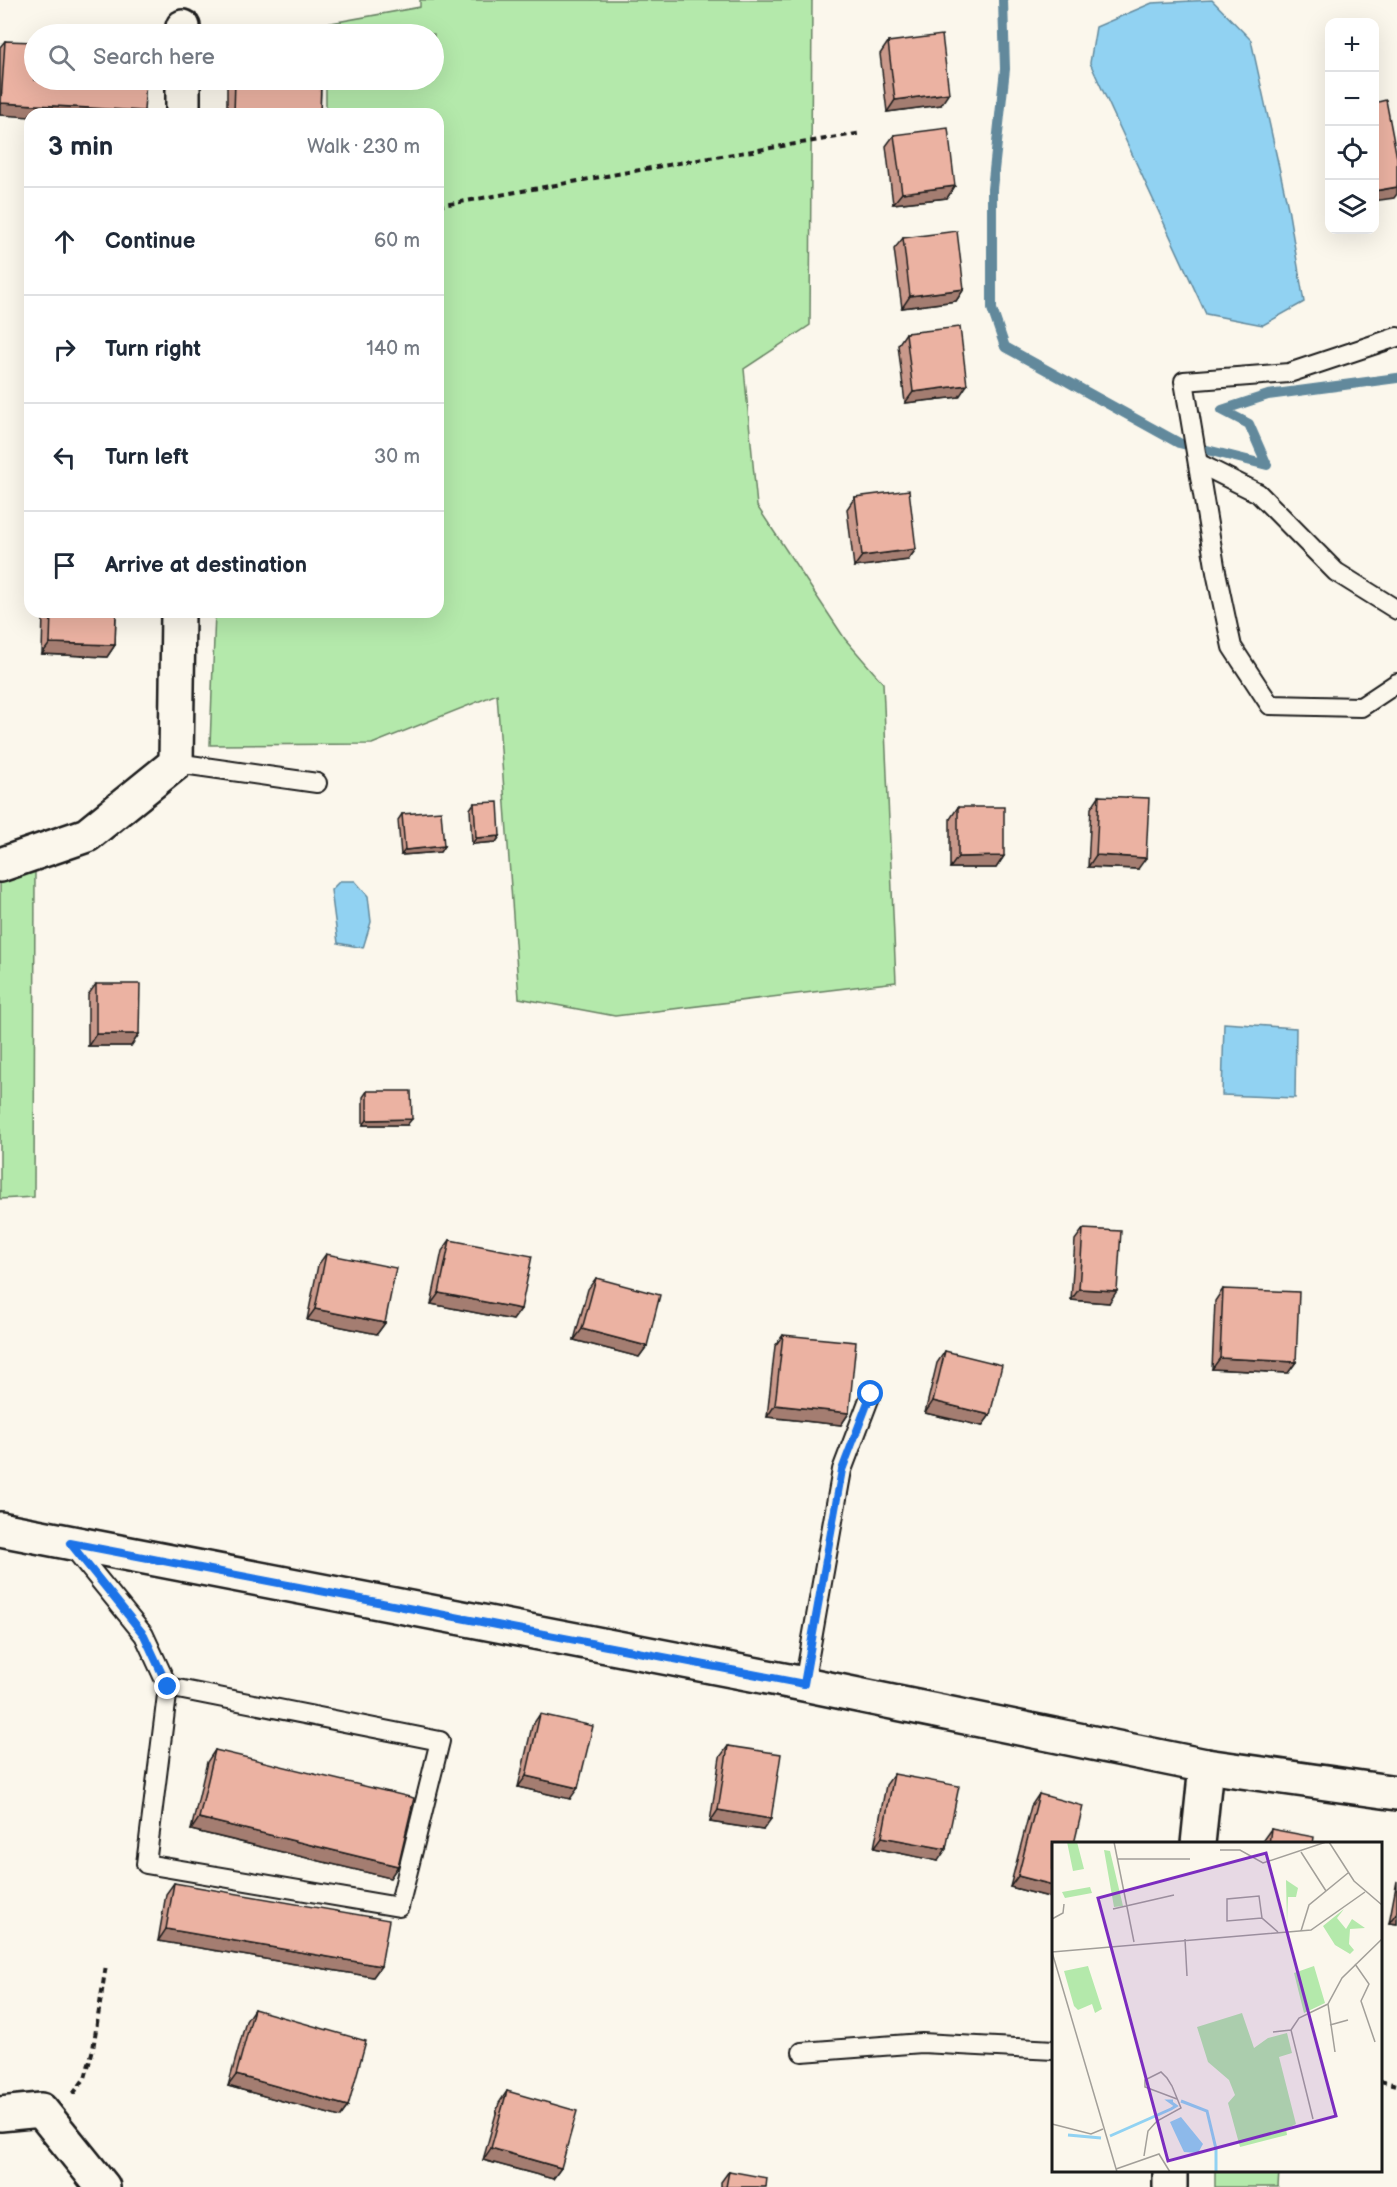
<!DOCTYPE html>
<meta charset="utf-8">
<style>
:root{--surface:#fff;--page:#f2f2f3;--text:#1f2937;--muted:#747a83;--line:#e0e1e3}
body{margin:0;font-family:"Balsamiq Sans",sans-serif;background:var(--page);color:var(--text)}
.controls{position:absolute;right:18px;top:18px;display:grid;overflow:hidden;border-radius:12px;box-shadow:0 6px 24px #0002}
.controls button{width:54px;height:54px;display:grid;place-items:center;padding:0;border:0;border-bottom:2px solid var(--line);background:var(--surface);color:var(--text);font:30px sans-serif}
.stop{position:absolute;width:18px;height:18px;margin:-14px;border:4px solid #1a73e8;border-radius:50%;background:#fff}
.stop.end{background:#1a73e8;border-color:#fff;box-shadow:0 2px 6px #0008}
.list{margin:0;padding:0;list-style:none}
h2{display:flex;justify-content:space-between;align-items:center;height:78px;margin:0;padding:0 24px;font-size:26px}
h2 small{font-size:20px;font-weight:400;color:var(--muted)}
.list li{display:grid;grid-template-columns:39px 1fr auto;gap:18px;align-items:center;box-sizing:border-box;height:108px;padding:0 24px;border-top:2px solid var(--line)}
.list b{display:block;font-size:22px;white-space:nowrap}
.list em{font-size:20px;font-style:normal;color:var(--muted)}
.icon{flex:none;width:33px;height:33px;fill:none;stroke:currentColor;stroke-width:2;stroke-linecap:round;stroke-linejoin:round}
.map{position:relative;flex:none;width:1397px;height:2187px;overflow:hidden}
.search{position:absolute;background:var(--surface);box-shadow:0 6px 24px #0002;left:24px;top:24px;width:420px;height:66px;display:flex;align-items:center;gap:15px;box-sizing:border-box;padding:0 21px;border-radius:33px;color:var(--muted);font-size:22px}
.panel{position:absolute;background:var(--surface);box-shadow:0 6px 24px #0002;left:24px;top:108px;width:420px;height:510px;border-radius:18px}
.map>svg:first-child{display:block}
.green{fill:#b4e9ab;stroke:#688264;stroke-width:1.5}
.water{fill:#91d2f2;stroke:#62899c;stroke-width:1.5}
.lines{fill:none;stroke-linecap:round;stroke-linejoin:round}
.stream{stroke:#62899c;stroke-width:10}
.service-casing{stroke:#1c1c1c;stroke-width:22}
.minor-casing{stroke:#1c1c1c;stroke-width:38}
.path{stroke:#1c1c1c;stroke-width:4;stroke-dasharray:6 4.5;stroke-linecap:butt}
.service{stroke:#fbf7ec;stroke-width:18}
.minor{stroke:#fbf7ec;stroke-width:33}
.wall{fill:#ca998b;stroke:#1c1c1c;stroke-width:1.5}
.shaded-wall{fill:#a47d71;stroke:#1c1c1c;stroke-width:1.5}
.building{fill:#ebb2a2;stroke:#1c1c1c;stroke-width:1.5}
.route{stroke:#1a73e8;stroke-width:8}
.inset-river{fill:none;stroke:#91d2f2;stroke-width:3}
.inset-road{fill:none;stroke:#a29f99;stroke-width:1.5}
.view{fill:#7b2cbf;fill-opacity:0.15;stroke:#7b2cbf;stroke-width:3}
.inset-edge{fill:none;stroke:#1c1c1c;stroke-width:3}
</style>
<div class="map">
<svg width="1397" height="2187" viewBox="0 0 1397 2187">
<rect width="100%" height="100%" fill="#fbf7ec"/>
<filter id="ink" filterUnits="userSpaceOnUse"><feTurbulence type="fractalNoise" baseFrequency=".0167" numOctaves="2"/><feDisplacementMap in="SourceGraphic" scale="12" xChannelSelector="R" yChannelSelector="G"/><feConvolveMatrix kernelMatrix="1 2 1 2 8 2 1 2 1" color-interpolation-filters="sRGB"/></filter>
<g filter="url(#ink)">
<g class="green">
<polygon points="420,0 812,0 810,325 744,369 757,506 845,639 883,683 896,982 615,1016 519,998 497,694 372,744 210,745 215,612 438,612 438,114 326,114 326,80 434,80 434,34 326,34 326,24 420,7"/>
<polygon points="35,866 34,1197 0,1199 0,878"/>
<polygon points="1215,2171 1279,2171 1278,2187 1215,2187"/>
</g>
<g class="water">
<polygon points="1212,0 1251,40 1288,208 1304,302 1263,325 1206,314 1090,63 1096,27 1152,3"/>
<polygon points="340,881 355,881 368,896 371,922 363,948 338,943 331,890"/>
<polygon points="1224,1023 1296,1028 1295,1098 1222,1095"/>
</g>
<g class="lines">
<polyline class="stream" points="1003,0 1005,69 992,189 992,309 1005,347 1179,443 1267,465 1249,424 1222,410 1268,395 1397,378"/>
<g class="service-casing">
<g id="service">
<polyline points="1397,337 1289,373 1184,381 1216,572 1232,647 1270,705 1361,707 1397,683"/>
<polyline points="1198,463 1258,493 1336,572 1397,610"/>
<polyline points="176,763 317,783"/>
<polyline points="71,1545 144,1635 168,1687 146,1864 399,1907 440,1741 168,1687"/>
<polyline points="804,1684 842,1470 871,1394"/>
<polyline points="802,2052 922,2043 1054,2050"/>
</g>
</g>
<g class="minor-casing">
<g id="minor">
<polyline points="183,34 183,27"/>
<polyline points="183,114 183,80"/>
<polyline points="0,865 87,835 176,763 178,612"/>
<polyline points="0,1529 804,1684 1206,1766 1397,1793"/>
<polyline points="1198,1844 1206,1766"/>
<polyline points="0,2114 41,2110 103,2187"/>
<polyline points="1170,2187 1170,2170"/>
</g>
</g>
<g class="path">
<polyline points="438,206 679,163 862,133"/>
<polyline points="1380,2081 1397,2085"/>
<polyline points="73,2094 85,2078 93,2049 106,1965"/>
</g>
<use href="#service" class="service"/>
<use href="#minor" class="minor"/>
</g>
<g class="wall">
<polygon points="5,41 144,111 142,114 30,114 0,115 0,47"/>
<polygon points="888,42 941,105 887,112 880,54"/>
<polygon points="227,80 321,80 320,114 227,114"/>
<polygon points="894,135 955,186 947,198 893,204 886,146"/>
<polygon points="903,238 964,289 956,301 902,308 894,249"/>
<polygon points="906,333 959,397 905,403 898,345"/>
<polygon points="855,497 916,549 908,560 854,567 847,509"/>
<polygon points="43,612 116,612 115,645 107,657 42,654"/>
<polygon points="1099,796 1138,869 1088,867 1091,808"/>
<polygon points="474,803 500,836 496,842 472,844 470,809"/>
<polygon points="958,807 1004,856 996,868 950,868 950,819"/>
<polygon points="402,814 444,846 440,852 401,855 398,820"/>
<polygon points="96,984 139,1034 131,1046 88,1046 88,995"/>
<polygon points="367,1091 407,1125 363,1125 363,1097"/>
<polygon points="1083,1229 1109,1303 1071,1300 1075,1240"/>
<polygon points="450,1240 521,1309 513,1320 431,1304 442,1251"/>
<polygon points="326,1254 385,1323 377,1334 307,1320 318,1265"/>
<polygon points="596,1278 647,1346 639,1357 574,1340 588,1289"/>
<polygon points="1223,1289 1296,1362 1288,1373 1212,1369 1215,1301"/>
<polygon points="783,1335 849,1413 841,1425 767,1417 775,1346"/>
<polygon points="945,1351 990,1415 982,1426 925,1413 937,1363"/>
<polygon points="540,1714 570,1799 518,1787 532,1726"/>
<polygon points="728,1746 763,1830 710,1822 720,1757"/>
<polygon points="215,1750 398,1866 390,1878 191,1830 207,1762"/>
<polygon points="894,1774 938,1861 874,1848 886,1785"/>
<polygon points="1039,1794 1053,1844 1053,1898 1010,1887 1031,1806"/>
<polygon points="1271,1829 1313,1844 1263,1844 1263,1840"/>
<polygon points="1397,1881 1397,1924 1389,1923"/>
<polygon points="174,1883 381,1966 373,1977 158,1941 166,1894"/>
<polygon points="254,2009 348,2106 340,2117 228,2086 246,2021"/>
<polygon points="507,2091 561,2168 553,2179 483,2160 499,2103"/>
<polygon points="729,2171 766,2187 721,2187 721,2182"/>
</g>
<g class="shaded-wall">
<polygon points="949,93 941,105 887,112 895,100"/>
<polygon points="1,103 144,111 142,114 30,114 30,117 0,115 0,105"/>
<polygon points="955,186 947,198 893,204 902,193"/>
<polygon points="1397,187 1397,194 1394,198 1374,201 1374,191"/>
<polygon points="964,289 956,301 902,308 910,296"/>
<polygon points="967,385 959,397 905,403 913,392"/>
<polygon points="916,549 908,560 854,567 862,556"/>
<polygon points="50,643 115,645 107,657 42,654"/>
<polygon points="500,836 496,842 472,844 476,838"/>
<polygon points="444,846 440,852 401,855 405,850"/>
<polygon points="1096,855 1146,858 1138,869 1088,867"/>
<polygon points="1004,856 996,868 950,868 958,857"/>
<polygon points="96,1034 139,1034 131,1046 88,1046"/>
<polygon points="412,1119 407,1125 363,1125 367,1120"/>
<polygon points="1079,1289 1117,1291 1109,1303 1071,1300"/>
<polygon points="439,1293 521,1309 513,1320 431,1304"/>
<polygon points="315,1309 385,1323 377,1334 307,1320"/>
<polygon points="582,1329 647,1346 639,1357 574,1340"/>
<polygon points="1220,1358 1296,1362 1288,1373 1212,1369"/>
<polygon points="933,1401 990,1415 982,1426 925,1413"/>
<polygon points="775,1405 849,1413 841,1425 767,1417"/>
<polygon points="526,1776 578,1788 570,1799 518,1787"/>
<polygon points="718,1810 771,1819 763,1830 710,1822"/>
<polygon points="199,1818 398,1866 390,1878 191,1830"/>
<polygon points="882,1837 946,1849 938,1861 874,1848"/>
<polygon points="1018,1876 1053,1885 1053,1898 1010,1887"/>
<polygon points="1397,1912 1397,1924 1389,1923"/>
<polygon points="166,1929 381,1966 373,1977 158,1941"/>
<polygon points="236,2075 348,2106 340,2117 228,2086"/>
<polygon points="491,2148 561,2168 553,2179 483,2160"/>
</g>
<g class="building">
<polygon points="942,35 949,93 895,100 888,42"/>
<polygon points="5,41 34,42 34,80 146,80 144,111 1,103"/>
<polygon points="235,80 321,80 320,114 234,114"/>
<polygon points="1386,100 1397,158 1397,187 1374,191 1374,103"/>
<polygon points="948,128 955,186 902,193 894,135"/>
<polygon points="957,231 964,289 910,296 903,238"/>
<polygon points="960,327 967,385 913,392 906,333"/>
<polygon points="909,490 916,549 862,556 855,497"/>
<polygon points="51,612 116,612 115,645 50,643"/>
<polygon points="1099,796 1149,798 1146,858 1096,855"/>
<polygon points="498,802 500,836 476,838 474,803"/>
<polygon points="958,807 1004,807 1004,856 958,857"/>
<polygon points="441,811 444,846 405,850 402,814"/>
<polygon points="96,984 140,984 139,1034 96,1034"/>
<polygon points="367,1091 411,1091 412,1119 367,1120"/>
<polygon points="1083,1229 1121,1231 1117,1291 1079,1289"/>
<polygon points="450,1240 532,1256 521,1309 439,1293"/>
<polygon points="326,1254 396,1268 385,1323 315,1309"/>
<polygon points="596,1278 660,1295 647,1346 582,1329"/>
<polygon points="1223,1289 1299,1292 1296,1362 1220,1358"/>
<polygon points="783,1335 856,1342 849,1413 775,1405"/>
<polygon points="945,1351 1002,1365 990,1415 933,1401"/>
<polygon points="540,1714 593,1726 578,1788 526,1776"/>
<polygon points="728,1746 781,1754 771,1819 718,1810"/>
<polygon points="215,1750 414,1798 398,1866 199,1818"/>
<polygon points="894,1774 959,1786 946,1849 882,1837"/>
<polygon points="1039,1794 1083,1806 1074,1844 1053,1844 1053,1885 1018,1876"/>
<polygon points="1271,1829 1314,1837 1313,1844 1269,1844"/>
<polygon points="174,1883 389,1920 381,1966 166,1929"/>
<polygon points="254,2009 366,2041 348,2106 236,2075"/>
<polygon points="507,2091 577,2111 561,2168 491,2148"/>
<polygon points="729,2171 767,2178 766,2187 726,2187"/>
</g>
</g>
<g class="lines" filter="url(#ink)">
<polyline class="route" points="168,1687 144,1635 70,1543 804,1684 842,1470 871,1394"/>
</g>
<g transform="translate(1052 1842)">
<rect width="330" height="330" fill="#fbf7ec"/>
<path d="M15,0h10l7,27 -11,2zM52,8l6,1 13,55 -9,1zM234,38l12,8 -2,9h-8l-1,27zM38,45l2,6 -27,5 -3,-6zM292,67l-7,9 9,11 6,-10 13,9 -15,1 -1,15 5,6 -4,4 -15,-9 -12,-19zM36,124l14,43 -7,4 -3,-9 -14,6 -4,-4 -10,-35zM262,124l11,37 -21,10 -10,-40zM190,171l12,35 14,-10 19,-5 5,20 -13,4 17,67 -10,5 1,6 -47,12 -12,-44 7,-8 -6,-15 -21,-18 -11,-35z" fill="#b4e9ab"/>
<path d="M129,275l22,27 -5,9 -14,-1 -9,-19 -5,-11z" fill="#91d2f2"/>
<path class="inset-river" d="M129,259l26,10 9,38v23M16,293l33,3M58,294l61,-27 5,-3 -7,-5h4"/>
<path class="inset-road" d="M62,0l20,100M277,0l25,39 28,24M168,8h20l23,13 63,-21M249,10l25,39M66,17h72M61,67l61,-14M210,76l-35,3v-22l32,-3 3,22 16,14M0,77l11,-6 1,-9M249,89l8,-26 39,-32M133,97l2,37M0,110l259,-22 54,-38M0,110l65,220M303,122l14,20 -8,17 14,41M278,183l18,-5M221,190l18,-2M283,210l-7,-48 14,-26 40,-39M261,277l-22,-89 8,-12 29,-14M0,282l39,10 12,-5M92,314l4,-25 9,-10 24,-13 -9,-22 -5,-8 -6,-6 -16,8v7l32,12M64,327l43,-15 11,18"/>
<path class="view" d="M214,11l70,263 -168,45 -70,-263z"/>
<rect width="330" height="330" class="inset-edge"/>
</g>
</svg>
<div class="controls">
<button>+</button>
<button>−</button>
<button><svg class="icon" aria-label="locate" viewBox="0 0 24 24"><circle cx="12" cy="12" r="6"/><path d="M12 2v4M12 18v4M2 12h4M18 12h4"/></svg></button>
<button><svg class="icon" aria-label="layers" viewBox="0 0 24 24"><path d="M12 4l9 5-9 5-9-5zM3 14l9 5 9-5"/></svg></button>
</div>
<div class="stop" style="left:871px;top:1394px"></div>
<div class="stop end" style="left:168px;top:1687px"></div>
<div class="search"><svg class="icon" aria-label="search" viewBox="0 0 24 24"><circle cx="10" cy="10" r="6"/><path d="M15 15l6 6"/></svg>Search here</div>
<section class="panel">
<h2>3 min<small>Walk · 230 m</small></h2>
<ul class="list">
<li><svg class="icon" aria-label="ahead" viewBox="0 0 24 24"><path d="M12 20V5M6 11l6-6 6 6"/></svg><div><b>Continue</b></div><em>60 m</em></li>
<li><svg class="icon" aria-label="right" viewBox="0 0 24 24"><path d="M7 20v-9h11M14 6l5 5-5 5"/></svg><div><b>Turn right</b></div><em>140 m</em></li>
<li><svg class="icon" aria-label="left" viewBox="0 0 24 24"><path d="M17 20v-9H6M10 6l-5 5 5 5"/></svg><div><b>Turn left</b></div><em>30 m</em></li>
<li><svg class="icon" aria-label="arrive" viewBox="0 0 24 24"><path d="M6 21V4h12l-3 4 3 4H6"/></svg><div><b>Arrive at destination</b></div></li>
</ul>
</section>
</div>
